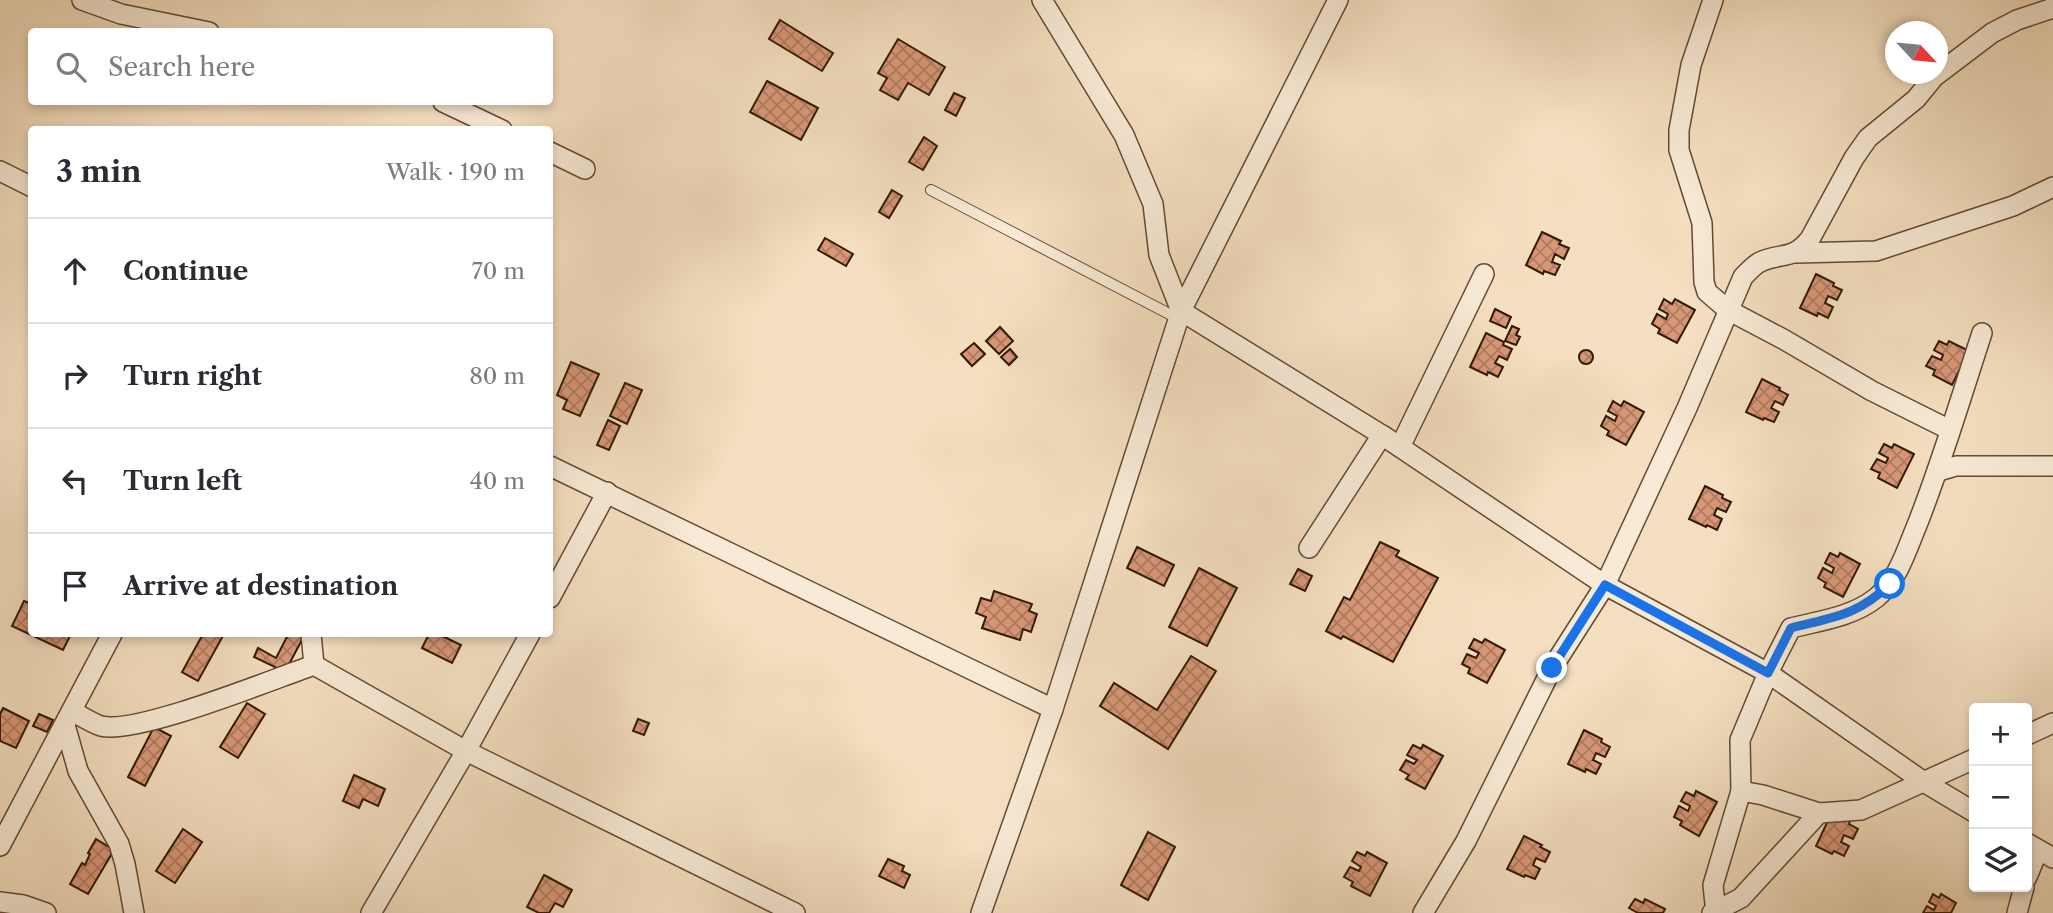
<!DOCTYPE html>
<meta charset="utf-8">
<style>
:root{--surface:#fff;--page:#f7f7f7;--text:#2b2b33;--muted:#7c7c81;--line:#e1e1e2}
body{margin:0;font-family:"Libre Caslon Text",serif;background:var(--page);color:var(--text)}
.controls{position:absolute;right:21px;bottom:21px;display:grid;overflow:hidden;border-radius:7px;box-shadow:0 4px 10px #0003}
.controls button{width:63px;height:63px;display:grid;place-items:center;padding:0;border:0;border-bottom:2px solid var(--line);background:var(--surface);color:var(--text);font:35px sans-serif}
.compass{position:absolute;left:1885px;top:21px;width:63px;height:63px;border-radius:50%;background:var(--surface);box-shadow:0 4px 10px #0003;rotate:116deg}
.stop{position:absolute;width:21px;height:21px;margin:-16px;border:5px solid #1a73e8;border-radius:50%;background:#fff}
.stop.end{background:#1a73e8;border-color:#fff;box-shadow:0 2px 7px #0008}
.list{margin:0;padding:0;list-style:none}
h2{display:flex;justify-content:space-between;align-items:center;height:91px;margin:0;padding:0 28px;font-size:30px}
h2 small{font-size:23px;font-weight:400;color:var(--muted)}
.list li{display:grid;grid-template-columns:46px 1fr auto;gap:21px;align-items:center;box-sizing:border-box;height:105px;padding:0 28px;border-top:2px solid var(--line)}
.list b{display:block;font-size:26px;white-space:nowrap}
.list em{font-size:23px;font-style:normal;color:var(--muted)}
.icon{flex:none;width:38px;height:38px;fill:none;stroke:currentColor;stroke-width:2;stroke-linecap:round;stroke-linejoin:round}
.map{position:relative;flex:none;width:2053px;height:913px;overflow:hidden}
.search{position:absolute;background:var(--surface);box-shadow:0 4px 10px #0003;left:28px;top:28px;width:525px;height:77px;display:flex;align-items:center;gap:18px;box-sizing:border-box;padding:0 24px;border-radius:7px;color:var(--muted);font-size:26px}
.panel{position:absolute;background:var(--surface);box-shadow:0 4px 10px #0003;left:28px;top:126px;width:525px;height:511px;border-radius:7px}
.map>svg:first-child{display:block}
.building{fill:url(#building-cross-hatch);stroke:#321905;stroke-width:2}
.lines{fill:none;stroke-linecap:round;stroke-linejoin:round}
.service-casing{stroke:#624a34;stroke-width:12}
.minor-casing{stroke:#624a34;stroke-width:22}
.service{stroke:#f8ead6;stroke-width:10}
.minor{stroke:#f8ead6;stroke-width:19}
.route{stroke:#1a73e8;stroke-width:9}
</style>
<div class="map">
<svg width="2053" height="913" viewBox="0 0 2053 913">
<defs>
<pattern id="building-cross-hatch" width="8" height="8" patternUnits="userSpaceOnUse" patternTransform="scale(1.75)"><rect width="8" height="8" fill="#d89877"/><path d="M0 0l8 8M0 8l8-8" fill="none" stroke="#b07b60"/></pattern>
</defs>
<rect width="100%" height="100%" fill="#f4dfc0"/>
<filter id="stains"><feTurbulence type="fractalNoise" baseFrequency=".00286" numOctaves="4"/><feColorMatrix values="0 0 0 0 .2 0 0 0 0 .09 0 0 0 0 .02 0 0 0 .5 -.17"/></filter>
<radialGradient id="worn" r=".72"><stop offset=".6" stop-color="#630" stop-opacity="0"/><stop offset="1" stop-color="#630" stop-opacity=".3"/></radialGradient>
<g class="building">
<polygon points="780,20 833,53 822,71 769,39"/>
<polygon points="898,39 945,67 929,95 908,83 898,100 880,90 887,78 878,73"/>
<polygon points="767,81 818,108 801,140 750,112"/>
<polygon points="954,93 965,98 956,116 945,110"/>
<polygon points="924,137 937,146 923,170 909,162"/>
<polygon points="892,190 902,196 889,218 879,212"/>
<polygon points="1542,232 1561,241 1559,244 1569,248 1564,259 1555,254 1552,262 1560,265 1555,275 1544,271 1543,274 1526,265"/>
<polygon points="825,238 853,254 846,266 818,250"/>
<polygon points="1816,274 1834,283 1833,286 1842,290 1837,300 1828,296 1825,303 1833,307 1828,318 1818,313 1817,316 1800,308"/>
<polygon points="1664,299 1672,304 1675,299 1695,310 1677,343 1658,333 1660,329 1652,324 1657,314 1666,319 1668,314 1659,309"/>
<polygon points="1495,309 1511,317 1506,328 1490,321"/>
<polygon points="1512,326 1519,329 1516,335 1520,337 1516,345 1505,341"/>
<polygon points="1000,327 1013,341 999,354 986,341"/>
<polygon points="1486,333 1504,342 1503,345 1512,349 1507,360 1499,356 1495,363 1503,367 1498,377 1488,372 1487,375 1470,367"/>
<polygon points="1939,341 1947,345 1949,341 1969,351 1952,385 1933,375 1935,370 1926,366 1932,356 1941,360 1943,355 1934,350"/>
<polygon points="974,343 985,354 972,366 961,354"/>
<polygon points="1010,349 1017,357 1009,365 1001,357"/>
<circle cx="1586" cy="357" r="7"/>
<polygon points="571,362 599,374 580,416 563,409 567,400 557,395"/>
<polygon points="1762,379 1780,388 1779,390 1788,395 1783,405 1775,401 1771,408 1779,412 1774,422 1764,418 1763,420 1746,412"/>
<polygon points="625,383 642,390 627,424 610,416"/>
<polygon points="1613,401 1621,406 1624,401 1644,412 1626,445 1607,435 1609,431 1601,426 1606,416 1615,421 1617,416 1608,411"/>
<polygon points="608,420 620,426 609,450 597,445"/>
<polygon points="1884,444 1892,448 1894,444 1914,454 1897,488 1878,478 1880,473 1871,469 1877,459 1886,463 1888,458 1879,453"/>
<polygon points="1705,486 1723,495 1722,498 1731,502 1726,512 1717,508 1714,515 1722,519 1717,530 1707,525 1706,527 1689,519"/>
<polygon points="1380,542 1399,551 1396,556 1438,578 1393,662 1343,636 1341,639 1326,631 1344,597 1350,600"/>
<polygon points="1137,547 1174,565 1164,586 1127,568"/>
<polygon points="1830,553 1838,557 1840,553 1860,564 1843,597 1824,587 1826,583 1818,578 1823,568 1832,573 1834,568 1825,563"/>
<polygon points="1199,568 1237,588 1207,646 1169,627"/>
<polygon points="1298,569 1312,576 1305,591 1290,584"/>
<polygon points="994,591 1032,604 1029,611 1037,614 1031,632 1023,629 1020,640 982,628 986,617 976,613 981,598 991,601"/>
<polygon points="24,601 32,604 32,634 71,634 63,650 12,626"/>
<polygon points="203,634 224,634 198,681 182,672"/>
<polygon points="285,634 305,634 285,672 254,657 258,648 276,658 288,635"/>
<polygon points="429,634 438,634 461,645 452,663 422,648"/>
<polygon points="1474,639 1482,643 1485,639 1505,650 1487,683 1468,673 1470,668 1462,664 1467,654 1476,658 1479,653 1469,648"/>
<polygon points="1191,656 1216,671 1168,749 1100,706 1114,683 1157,710"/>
<polygon points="247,703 265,714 238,758 220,747"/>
<polygon points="3,708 29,721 16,748 0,741 0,714"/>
<polygon points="39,714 53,720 47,732 33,726"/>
<polygon points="638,719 649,723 644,735 633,731"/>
<polygon points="154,727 171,736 145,786 128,777"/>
<polygon points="1584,730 1602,739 1601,742 1610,747 1605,757 1596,753 1593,760 1601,764 1596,774 1586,769 1585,772 1568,764"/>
<polygon points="1413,745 1421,749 1423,745 1443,756 1425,789 1406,779 1409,775 1400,770 1406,760 1414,764 1417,760 1407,755"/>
<polygon points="354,775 385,789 378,806 363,799 359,808 343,801"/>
<polygon points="1696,791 1717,802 1699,836 1680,825 1682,821 1674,817 1679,806 1688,811 1690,806 1681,801 1686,792 1694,796"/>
<polygon points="1832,812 1850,821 1849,824 1858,829 1853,839 1844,835 1841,842 1849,846 1844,856 1834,851 1832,854 1816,846"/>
<polygon points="183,829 202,842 175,883 156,871"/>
<polygon points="1148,832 1175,847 1148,900 1121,885"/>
<polygon points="1524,836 1542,845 1540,847 1550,852 1545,862 1536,858 1533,865 1540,869 1535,879 1525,875 1524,877 1507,869"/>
<polygon points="96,839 114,850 88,894 70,884 82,863 85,865 90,854 88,853"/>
<polygon points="1357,852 1365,856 1367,852 1387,863 1370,896 1351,886 1353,882 1344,877 1350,867 1359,871 1361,867 1352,861"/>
<polygon points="888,859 904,866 902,871 910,875 904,888 879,876"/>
<polygon points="544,875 572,890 563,907 555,903 549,913 539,913 527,907"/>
<polygon points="1933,894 1939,898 1941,894 1956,903 1951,913 1923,913 1927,906 1934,910 1936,906 1929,902"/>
<polygon points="1635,899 1643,903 1645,899 1665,909 1663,913 1638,913 1629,908"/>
</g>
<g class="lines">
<g class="service-casing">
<polyline id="service" points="931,190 1179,319"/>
</g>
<g class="minor-casing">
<g id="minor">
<polyline points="82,0 121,14 209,32"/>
<polyline points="1042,0 1124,135 1153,204 1159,255 1181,311 1382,435 1605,585 1768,673 1924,782 1974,812"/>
<polyline points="1713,0 1691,65 1679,130 1679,150 1702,223 1704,282 1707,292 1728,310 1783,339 1872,391 1950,430"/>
<polyline points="443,102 502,130"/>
<polyline points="550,152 585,169"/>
<polyline points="0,171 32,187"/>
<polyline points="1797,253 1876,251 2013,206 2053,187"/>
<polyline points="1400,447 1484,274"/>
<polyline points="550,466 1053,709"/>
<polyline points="1939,471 1956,466 2053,466"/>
<polyline points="1309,548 1382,435"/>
<polyline points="550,598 607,492"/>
<polyline points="311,634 314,665"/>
<path d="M72,711c9,5 20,12 29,15 36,9 172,-47 213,-61l152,86 329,162"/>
<polyline points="65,725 78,771 119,844 125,864 134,913"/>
<polyline points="2027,735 2053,723"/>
<polyline points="1741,791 1763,795 1819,813 1861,810 1974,759"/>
<polyline points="2027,843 2053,858"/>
<polyline points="0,846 112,634"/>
<polyline points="2027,877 2038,850"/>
<polyline points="0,902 23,905 46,913"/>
<polyline points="371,913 466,751 530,634"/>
<polyline points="981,913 1053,709 1181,311 1338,0"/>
<path d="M1423,913l43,-72 86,-173 53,-83 82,-177 56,-131c5,-5 11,-12 17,-15 22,-10 32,-1 50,-23l44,-81 14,-20 48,-39 18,-22 58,-44 25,-13 36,-12"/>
<polyline points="1712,913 1741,898 1819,813"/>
<path d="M1716,913l-3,-28 28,-94 -1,-51 28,-67 23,-45c28,-7 61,-11 85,-30 22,-18 30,-47 41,-73 25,-63 44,-128 65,-192"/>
<polyline points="2017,913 2024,887"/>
</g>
</g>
<use href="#service" class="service"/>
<use href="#minor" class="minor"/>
</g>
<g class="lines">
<path class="route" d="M1552,668l53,-83 163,88 23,-45c42,-11 66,-12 99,-44"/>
</g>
<rect width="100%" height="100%" filter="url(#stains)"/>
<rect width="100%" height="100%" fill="url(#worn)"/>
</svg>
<div class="controls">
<button>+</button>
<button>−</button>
<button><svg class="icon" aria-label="layers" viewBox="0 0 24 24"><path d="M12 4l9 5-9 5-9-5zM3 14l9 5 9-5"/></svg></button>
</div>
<svg class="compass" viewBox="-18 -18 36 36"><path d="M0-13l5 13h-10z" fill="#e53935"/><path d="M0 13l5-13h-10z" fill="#7c7c81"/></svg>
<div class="stop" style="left:1890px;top:584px"></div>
<div class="stop end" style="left:1552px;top:668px"></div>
<div class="search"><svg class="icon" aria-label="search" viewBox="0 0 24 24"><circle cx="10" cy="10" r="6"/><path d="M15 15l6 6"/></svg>Search here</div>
<section class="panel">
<h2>3 min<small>Walk · 190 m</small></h2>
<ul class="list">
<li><svg class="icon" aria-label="ahead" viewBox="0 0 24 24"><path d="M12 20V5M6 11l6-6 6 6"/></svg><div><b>Continue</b></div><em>70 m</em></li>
<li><svg class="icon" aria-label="right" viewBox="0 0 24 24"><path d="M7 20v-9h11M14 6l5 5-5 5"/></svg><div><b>Turn right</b></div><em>80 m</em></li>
<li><svg class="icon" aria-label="left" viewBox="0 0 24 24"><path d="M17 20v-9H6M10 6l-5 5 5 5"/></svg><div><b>Turn left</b></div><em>40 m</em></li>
<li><svg class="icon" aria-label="arrive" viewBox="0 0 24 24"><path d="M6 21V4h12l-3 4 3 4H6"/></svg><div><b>Arrive at destination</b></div></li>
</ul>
</section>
</div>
